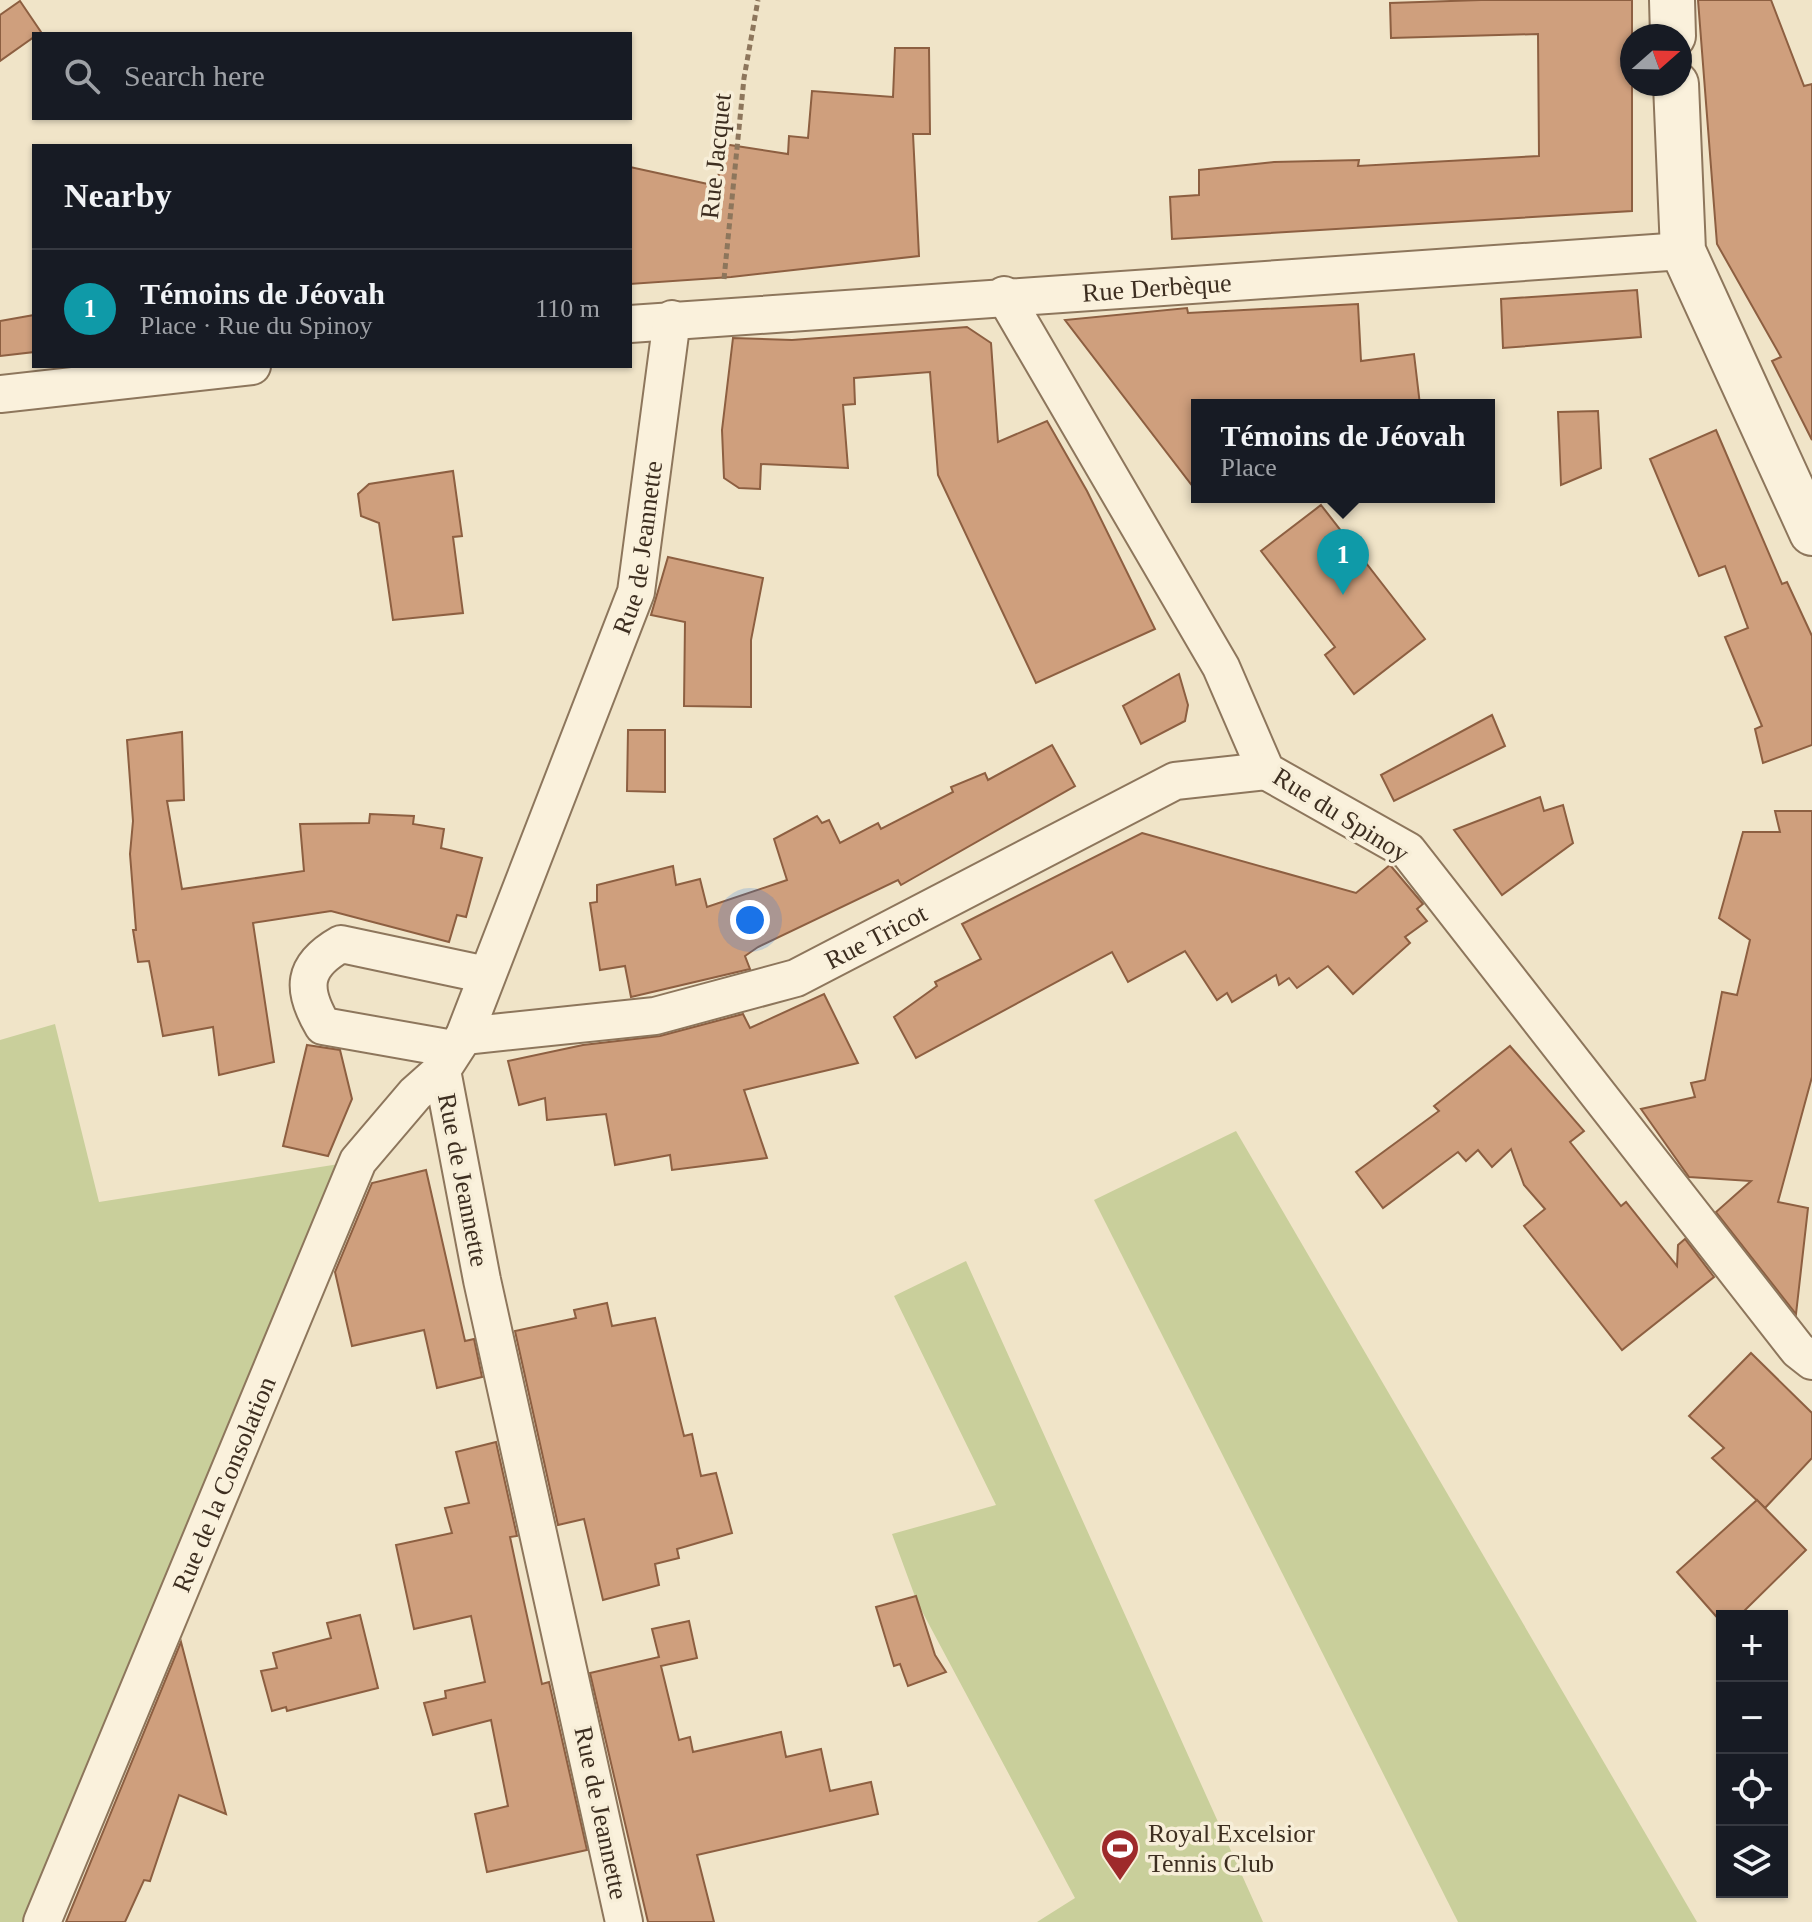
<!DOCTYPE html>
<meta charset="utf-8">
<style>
:root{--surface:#171b24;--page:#20242c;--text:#f1f3f6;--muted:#9ea1a6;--line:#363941;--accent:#cc999b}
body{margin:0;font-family:"Times New Roman",serif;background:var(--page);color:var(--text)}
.controls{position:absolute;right:24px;bottom:24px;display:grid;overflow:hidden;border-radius:0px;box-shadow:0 2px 6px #0004}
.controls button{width:72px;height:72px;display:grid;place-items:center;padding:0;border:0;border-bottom:2px solid var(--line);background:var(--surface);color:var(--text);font:40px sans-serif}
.compass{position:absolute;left:1620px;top:24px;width:72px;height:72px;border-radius:50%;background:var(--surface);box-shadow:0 2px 6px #0004;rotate:70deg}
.you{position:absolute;left:750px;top:920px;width:28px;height:28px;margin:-20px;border:6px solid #fff;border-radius:50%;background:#1a73e8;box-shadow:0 0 0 12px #1a73e833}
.badge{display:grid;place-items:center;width:52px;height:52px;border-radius:50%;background:var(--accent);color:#fff;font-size:26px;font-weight:700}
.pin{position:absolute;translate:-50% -66px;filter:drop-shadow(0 2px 4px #0008)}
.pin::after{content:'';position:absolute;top:42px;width:28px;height:24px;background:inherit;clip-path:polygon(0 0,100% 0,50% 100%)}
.popup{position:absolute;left:1191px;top:399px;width:304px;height:104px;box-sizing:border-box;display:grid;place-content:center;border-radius:0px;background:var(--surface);filter:drop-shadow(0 2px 6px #0005);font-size:26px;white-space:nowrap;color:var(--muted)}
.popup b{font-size:30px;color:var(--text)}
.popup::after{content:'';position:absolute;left:50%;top:100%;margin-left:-16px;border:16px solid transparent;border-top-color:var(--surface)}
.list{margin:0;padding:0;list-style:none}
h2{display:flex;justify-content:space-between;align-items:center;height:104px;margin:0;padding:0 32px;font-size:34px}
h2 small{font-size:26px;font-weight:400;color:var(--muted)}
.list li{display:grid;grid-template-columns:52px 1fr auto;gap:24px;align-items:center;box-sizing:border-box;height:120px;padding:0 32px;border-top:2px solid var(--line)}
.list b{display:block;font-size:30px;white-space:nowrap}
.list p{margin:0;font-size:26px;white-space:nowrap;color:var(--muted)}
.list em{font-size:26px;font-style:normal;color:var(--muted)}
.icon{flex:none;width:44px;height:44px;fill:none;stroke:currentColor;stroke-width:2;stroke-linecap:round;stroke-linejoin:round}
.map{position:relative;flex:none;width:1812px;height:1922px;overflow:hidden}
.search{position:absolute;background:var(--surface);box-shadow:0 2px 6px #0004;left:32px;top:32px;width:600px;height:88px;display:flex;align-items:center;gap:20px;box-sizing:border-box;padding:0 28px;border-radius:0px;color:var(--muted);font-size:30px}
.panel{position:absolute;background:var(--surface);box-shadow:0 2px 6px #0004;left:32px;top:144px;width:600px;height:224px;border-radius:0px}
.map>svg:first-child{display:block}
.green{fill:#c9cf9b}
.building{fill:#cf9f7d;stroke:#8d5f41;stroke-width:2}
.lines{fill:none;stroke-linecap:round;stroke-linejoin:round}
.minor-casing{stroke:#8d765c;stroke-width:40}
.tertiary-casing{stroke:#8d765c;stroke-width:48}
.path{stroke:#8d765c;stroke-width:5;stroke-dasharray:6 4;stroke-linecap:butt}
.minor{stroke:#faf1dc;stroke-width:36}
.tertiary{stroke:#faf1dc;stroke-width:44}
.labels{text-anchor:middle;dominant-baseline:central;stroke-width:7;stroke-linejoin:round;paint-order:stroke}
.street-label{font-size:26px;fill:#3d2e20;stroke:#f7eed8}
.poi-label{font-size:26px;fill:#3d2e20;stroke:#f7eed8;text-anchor:start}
</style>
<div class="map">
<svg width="1812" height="1922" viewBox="0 0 1812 1922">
<rect width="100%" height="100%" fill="#f0e4c8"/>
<g class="green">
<polygon points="55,1024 99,1202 358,1161 42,1922 0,1922 0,1040"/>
<polygon points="1236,1131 1697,1922 1458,1922 1094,1200"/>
<polygon points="966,1261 1263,1922 1037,1922 1075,1898 917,1602 892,1534 996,1505 894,1296"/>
</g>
<g class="building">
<polygon points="1481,0 1632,0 1632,211 1172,239 1170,197 1199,195 1199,170 1274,162 1359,160 1358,166 1539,156 1538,34 1391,38 1390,3"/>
<polygon points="1698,0 1771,0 1804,86 1812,84 1812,440 1772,361 1781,357 1717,244"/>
<polygon points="20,1 41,32 0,61 0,15"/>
<polygon points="895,48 929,48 930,134 913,134 919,256 731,277 630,284 630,167 717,186 723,144 788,154 789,136 808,138 812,91 893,97"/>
<polygon points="1637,290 1641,337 1503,348 1501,299"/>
<polygon points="1358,304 1361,361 1414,354 1420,405 1197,405 1197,492 1065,320 1187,308 1188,313"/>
<polygon points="34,315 34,352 0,356 0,321"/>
<polygon points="967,327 991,343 998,442 1047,421 1087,491 1155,629 1036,683 938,475 930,372 854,378 855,404 843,405 848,468 761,464 760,489 739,488 724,478 722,430 733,338 792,340"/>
<polygon points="1598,411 1601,468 1561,485 1558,412"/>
<polygon points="1716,430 1782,584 1787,582 1812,636 1812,745 1763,763 1755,729 1762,726 1725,637 1748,628 1725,566 1699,576 1650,459"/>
<polygon points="453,471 462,536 453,537 463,613 393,620 379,523 361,516 358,494 369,484"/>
<polygon points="1321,505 1425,639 1354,694 1325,655 1335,647 1261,551"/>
<polygon points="668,557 763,578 751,640 751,707 684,706 685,622 651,615"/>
<polygon points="1179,674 1188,705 1185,721 1141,744 1123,706"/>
<polygon points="1492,715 1505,746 1394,801 1381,775"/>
<polygon points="628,730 665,730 665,792 627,791"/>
<polygon points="182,732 184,800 167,801 182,889 304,871 300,824 369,823 370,814 414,816 413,824 444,829 441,848 482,858 466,917 457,915 449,942 331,911 253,923 274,1062 219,1075 213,1027 163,1036 149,961 138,962 133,930 136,930 130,854 133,821 127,740"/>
<polygon points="1052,745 1075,786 901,885 898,880 758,947 745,956 750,969 631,997 625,966 600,970 590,903 597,902 597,885 673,866 676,885 700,879 707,907 787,880 774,839 817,816 822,823 829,820 840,843 878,823 881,829 953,792 951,787 985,773 988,780"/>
<polygon points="1540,797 1544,811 1563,805 1573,843 1502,895 1454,830"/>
<polygon points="1775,811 1812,811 1812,1077 1778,1202 1808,1208 1796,1314 1716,1212 1751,1181 1689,1177 1641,1109 1695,1097 1691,1083 1705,1080 1722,992 1737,995 1750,940 1719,918 1743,832 1780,832"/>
<polygon points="1142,833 1356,893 1390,865 1423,904 1417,909 1427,921 1405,937 1410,943 1353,994 1328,966 1297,988 1289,978 1279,985 1276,975 1232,1002 1227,993 1217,1000 1185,951 1128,982 1112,952 916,1058 894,1017 937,986 935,982 981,959 962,924"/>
<polygon points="824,994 858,1063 744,1090 767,1158 672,1170 670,1155 615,1165 606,1114 547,1120 545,1098 519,1105 508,1061 583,1045 660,1036 743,1014 750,1028"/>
<polygon points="307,1045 340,1050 352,1099 328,1156 283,1146"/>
<polygon points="1510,1046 1584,1131 1570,1142 1621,1206 1626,1202 1677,1266 1678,1245 1685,1239 1714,1277 1622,1350 1524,1226 1545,1209 1524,1185 1511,1149 1492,1167 1478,1150 1466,1161 1458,1152 1383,1208 1356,1172 1439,1111 1434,1106"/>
<polygon points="426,1170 465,1341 474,1339 482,1377 437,1388 424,1330 352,1346 335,1272 372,1183"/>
<polygon points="607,1303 612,1326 655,1318 684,1436 692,1434 701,1476 716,1473 732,1533 677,1549 679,1558 655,1564 659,1585 603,1600 584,1519 558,1525 515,1331 576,1318 574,1310"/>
<polygon points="1751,1353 1812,1413 1812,1458 1765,1508 1712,1458 1724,1448 1689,1416"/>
<polygon points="496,1442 517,1536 510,1537 520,1584 542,1684 549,1682 587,1850 487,1872 475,1814 508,1806 491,1720 433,1735 424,1703 446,1698 445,1691 485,1682 471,1616 414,1629 396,1545 452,1533 445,1508 469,1503 456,1452"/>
<polygon points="1757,1500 1806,1550 1739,1616 1722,1616 1722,1623 1677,1572"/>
<polygon points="916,1596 935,1655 946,1672 908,1686 900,1664 894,1666 876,1607"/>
<polygon points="360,1615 378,1688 287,1711 286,1707 272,1711 261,1671 277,1668 273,1653 331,1638 327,1623"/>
<polygon points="689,1621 697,1658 661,1666 679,1740 690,1737 693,1752 781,1732 786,1757 821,1749 830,1791 871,1782 878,1814 697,1855 714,1922 648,1922 590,1673 659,1657 652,1629"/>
<polygon points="181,1642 226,1814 179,1795 150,1881 144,1880 125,1922 66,1922"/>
</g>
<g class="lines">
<g class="minor-casing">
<g id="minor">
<polyline points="1004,295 1221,667 1266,771 1408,851 1798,1350 1812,1361"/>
<path id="s1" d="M630,324l1053,-73"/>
<polyline points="0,394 252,366"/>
<path id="s2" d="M464,1036l191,-20 141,-38 379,-197 91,-10"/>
<path d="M453,1049l-130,-23c-22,-37 -21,-60 18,-82l146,31"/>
<path id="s3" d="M42,1922l316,-761 57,-67 27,-24"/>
<path id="s4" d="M624,1922l-142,-642 -40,-210 22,-34 172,-444 36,-273"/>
</g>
</g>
<g class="tertiary-casing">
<g id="tertiary">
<polyline points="1672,0 1673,36"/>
<polyline points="1676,84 1683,251 1812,533"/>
</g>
</g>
<polyline class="path" points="724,279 744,78 758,0"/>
<use href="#minor" class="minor"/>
<use href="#tertiary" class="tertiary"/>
</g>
<defs>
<g id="stadium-pin" transform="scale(2)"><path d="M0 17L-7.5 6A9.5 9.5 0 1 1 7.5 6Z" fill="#9e2a2b" stroke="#f7eed8"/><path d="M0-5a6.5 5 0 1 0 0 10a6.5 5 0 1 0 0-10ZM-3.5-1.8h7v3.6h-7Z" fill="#fff"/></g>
</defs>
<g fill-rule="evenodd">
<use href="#stadium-pin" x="1120" y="1848"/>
</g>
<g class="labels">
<g class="street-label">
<text transform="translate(716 156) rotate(-84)">Rue Jacquet</text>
<text stroke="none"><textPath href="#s1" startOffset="528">Rue Derbèque</textPath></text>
<text stroke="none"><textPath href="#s4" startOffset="1432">Rue de Jeannette</textPath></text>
<text transform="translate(1341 815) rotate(32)">Rue du Spinoy</text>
<text stroke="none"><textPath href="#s2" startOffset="428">Rue Tricot</textPath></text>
<text transform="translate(463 1180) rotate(79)">Rue de Jeannette</text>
<text stroke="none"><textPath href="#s3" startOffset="474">Rue de la Consolation</textPath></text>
<text transform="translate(601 1813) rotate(78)">Rue de Jeannette</text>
</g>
<g class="poi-label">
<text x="1148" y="1833">Royal Excelsior<tspan x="1148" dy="30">Tennis Club</tspan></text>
</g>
</g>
</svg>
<div class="controls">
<button>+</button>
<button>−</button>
<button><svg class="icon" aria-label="locate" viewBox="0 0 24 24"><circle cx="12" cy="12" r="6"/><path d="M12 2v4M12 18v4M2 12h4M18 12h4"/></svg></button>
<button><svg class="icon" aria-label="layers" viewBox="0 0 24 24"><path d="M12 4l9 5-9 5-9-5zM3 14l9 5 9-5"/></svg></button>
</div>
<svg class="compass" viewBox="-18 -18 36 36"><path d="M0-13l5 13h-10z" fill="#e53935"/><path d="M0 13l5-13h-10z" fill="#9ea1a6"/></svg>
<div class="you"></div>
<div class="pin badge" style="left:1343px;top:595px;background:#0f9aa8">1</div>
<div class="popup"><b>Témoins de Jéovah</b>Place</div>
<div class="search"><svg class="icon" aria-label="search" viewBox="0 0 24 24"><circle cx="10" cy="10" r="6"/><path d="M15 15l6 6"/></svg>Search here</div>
<section class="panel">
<h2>Nearby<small></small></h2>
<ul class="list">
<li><span class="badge" style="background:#0f9aa8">1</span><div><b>Témoins de Jéovah</b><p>Place · Rue du Spinoy</p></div><em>110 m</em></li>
</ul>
</section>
</div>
